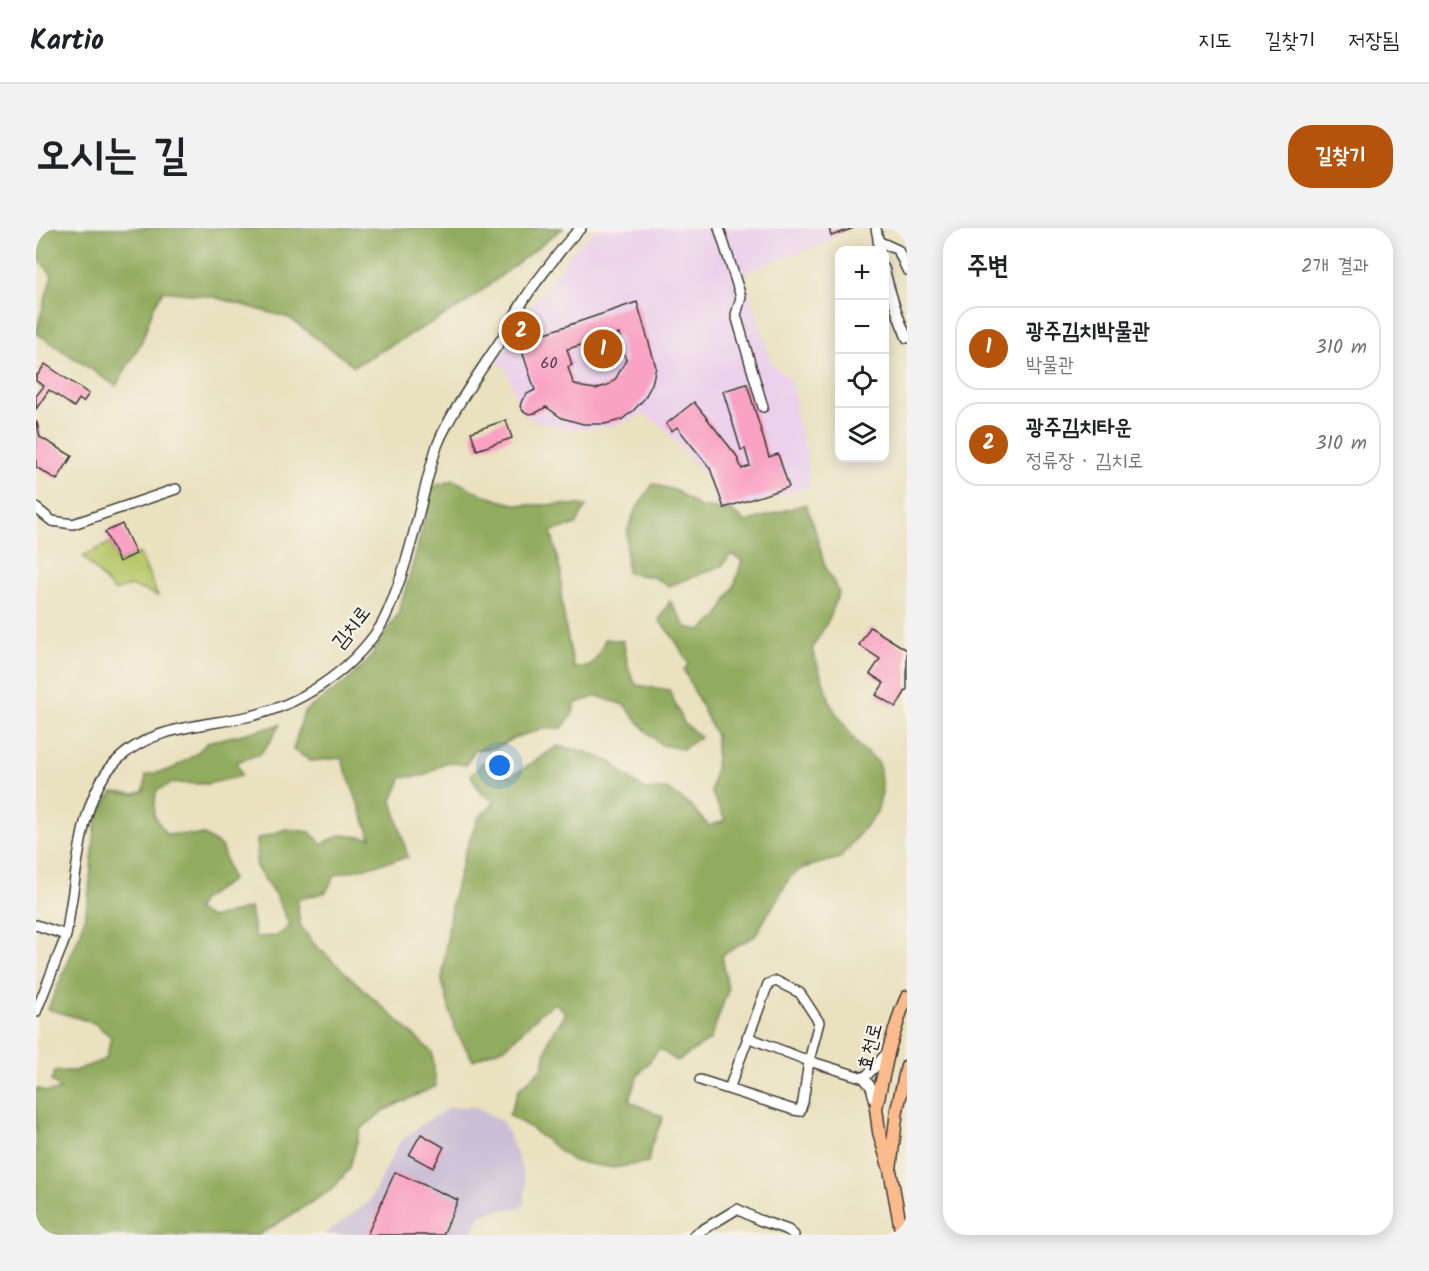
<!DOCTYPE html>
<html lang="ko">
<meta charset="utf-8">
<style>
:root{--surface:#fff;--page:#f2f2f2;--text:#202124;--muted:#757577;--line:#e0e0e0;--accent:#b45309}
body{margin:0;font-family:Kalam,"Poor Story",sans-serif;background:var(--page);color:var(--text)}
.controls{position:absolute;right:18px;top:18px;display:grid;overflow:hidden;border-radius:12px;box-shadow:0 3px 15px #0003}
.controls button{width:54px;height:54px;display:grid;place-items:center;padding:0;border:0;border-bottom:2px solid var(--line);background:var(--surface);color:var(--text);font:30px sans-serif}
.you{position:absolute;left:464px;top:538px;width:21px;height:21px;margin:-15px;border:4px solid #fff;border-radius:50%;background:#1a73e8;box-shadow:0 0 0 9px #1a73e833}
.badge{display:grid;place-items:center;width:39px;height:39px;border-radius:50%;background:var(--accent);color:#fff;font-size:20px;font-weight:700}
.pin{position:absolute;translate:-50% -50%;border:3px solid #fff;box-shadow:0 2px 6px #0006}
.list{margin:0;padding:0;list-style:none}
h2{display:flex;justify-content:space-between;align-items:center;height:78px;margin:0;padding:0 24px;font-size:26px}
h2 small{font-size:20px;font-weight:400;color:var(--muted)}
.list li{display:grid;grid-template-columns:39px 1fr auto;gap:18px;align-items:center;box-sizing:border-box;height:84px;margin:0 12px 12px;padding:0 12px;border:2px solid var(--line);border-radius:24px}
.list b{display:block;font-size:22px;white-space:nowrap}
.list p{margin:0;font-size:20px;white-space:nowrap;color:var(--muted)}
.list em{font-size:20px;font-style:normal;color:var(--muted)}
.icon{flex:none;width:33px;height:33px;fill:none;stroke:currentColor;stroke-width:2;stroke-linecap:round;stroke-linejoin:round}
.map{position:relative;flex:none;width:871px;height:1007px;overflow:hidden;border-radius:24px}
header{display:flex;align-items:center;gap:36px;box-sizing:border-box;height:84px;padding:0 30px;background:var(--surface);border-bottom:2px solid var(--line)}
header strong{font-size:28px}
nav{display:flex;gap:33px;margin-inline-start:auto;font-size:21px}
.intro{display:flex;align-items:center;justify-content:space-between;box-sizing:border-box;height:144px;padding:0 36px}
h1{margin:0;font-size:42px}
.button{padding:15px 27px;border-radius:24px;background:var(--accent);color:#fff;font-size:21px;font-weight:700}
main{display:flex;gap:36px;padding:0 36px}
aside{flex:1;background:var(--surface);border-radius:24px;box-shadow:0 3px 15px #0003}
.map>svg:first-child{display:block}
.built{fill:#ebd1eb}
.industrial{fill:#cbbfd5}
.green{fill:#b8c86b;stroke:#6a7244;stroke-width:1.5}
.forest{fill:#92ac5f;stroke:#57643e;stroke-width:1.5}
.building{fill:#f9a2c3;fill-rule:evenodd}
.lines{fill:none;stroke-linecap:round;stroke-linejoin:round}
.minor-casing{stroke:#3b3a34;stroke-width:12}
.major-casing{stroke:#3b3a34;stroke-width:15}
.minor{stroke:#fff;stroke-width:9}
.major{stroke:#fbbb8d;stroke-width:12}
.labels{text-anchor:middle;dominant-baseline:central;stroke-width:4.5;stroke-linejoin:round;paint-order:stroke}
.number-label{font-size:16px;fill:#533e46}
.street-label{font-size:20px;fill:#1c1c1c;stroke:#f7f3e8}
</style>
<header>
<strong>Kartio</strong>
<nav><a>지도</a><a>길찾기</a><a>저장됨</a></nav>
</header>
<div class="intro"><h1>오시는 길</h1><a class="button">길찾기</a></div>
<main>
<div class="map">
<svg width="871" height="1007" viewBox="0 0 871 1007">
<rect width="100%" height="100%" fill="#f7f3e8"/>
<filter id="ink" filterUnits="userSpaceOnUse"><feTurbulence type="fractalNoise" baseFrequency=".0167" numOctaves="2"/><feDisplacementMap in="SourceGraphic" scale="12" xChannelSelector="R" yChannelSelector="G"/><feConvolveMatrix kernelMatrix="1 2 1 2 8 2 1 2 1" color-interpolation-filters="sRGB"/></filter>
<filter id="wash" filterUnits="userSpaceOnUse"><feTurbulence type="fractalNoise" baseFrequency=".008" numOctaves="4" result="noise"/><feDisplacementMap in="SourceGraphic" scale="24" xChannelSelector="R" yChannelSelector="G"/><feGaussianBlur stdDeviation="1.35" result="paint"/><feColorMatrix in="noise" values="0 0 0 0 0 0 0 0 0 0 0 0 0 0 0 0 0 1.4 0 .05"/><feComposite in="paint" operator="in"/></filter>
<g filter="url(#wash)">
<rect width="100%" height="100%" fill="#eae1bf"/>
<polygon class="built" points="564,0 793,0 798,12 707,45 737,137 753,150 761,172 758,182 771,224 773,259 695,283 684,282 670,248 627,199 609,186 577,198 542,201 519,199 499,192 485,184 470,140 461,135 493,82 536,24 557,4"/>
<polygon class="industrial" points="414,879 440,879 467,894 482,929 490,956 488,978 454,984 444,987 436,1007 287,1007 333,974 363,915 385,897"/>
<polygon class="green" points="74,315 83,334 100,326 104,326 122,368 110,363 94,358 78,363 47,328"/>
<g class="forest">
<polygon points="0,0 527,0 427,77 318,138 253,90 178,69 127,63 117,81 106,113 80,158 0,105 16,47 0,28"/>
<path d="M417,252c19,9 40,21 62,24 23,3 47,-2 71,2l-10,19 -25,6 10,43v21l5,35 8,38 16,-2 9,-12 6,-15 18,2 6,29 7,15 33,5 15,33 16,14 -17,12 -21,-4 -16,-14 -22,-26 -27,-9 -21,7 -4,12 -10,13 -21,1 -27,9 -18,10 -21,2 -9,15 -20,-3 -22,14 -22,1 -10,24 16,56 -73,18 -9,17 -29,8 3,25 13,18 119,109 4,34 -51,24 -25,20 -10,38 -16,20 -75,47h-223v-147l11,4 14,-2 -10,-9 4,-10h19l32,-12 5,-22 -17,-14 -46,-14 33,-77 7,-31 7,-72 4,-16 14,-21 22,2 9,-3 2,-16 26,-6 24,-15 12,-12 72,-17 -9,15 -11,14 -23,8 5,14 -35,8 -35,-1 -16,8 -2,24 12,19 38,1 17,11 11,34 -29,19 -7,11 15,8 39,-10 5,29 22,-1 13,-10 -14,-30 -20,-29 1,-28 29,-10 24,3 12,12 19,-9 30,3 -30,-80 -30,3 -18,-11 11,-38 42,-30 21,-20 31,-48 17,-57 17,-70z"/>
<path d="M617,256l23,7 24,16 31,4 15,11 60,-18 11,32 7,28 15,28 -10,27 -17,30 20,58 26,38 21,18 3,29 -5,20 -37,46 -37,10 -13,9 -35,59 -33,19 6,35 -18,50 -33,21 -18,-12 -22,28 -8,24 34,16 -12,29 -3,16 -35,6 -40,-7 -44,-34 -20,-12 10,-26 23,-21 7,-29 17,-26 -11,-10 -13,9 -35,34 -34,14 -18,-30 -13,-49 9,-75 14,-54 13,-33 17,-17 -15,-10 -9,-17 12,-13 17,11 12,3 46,-30 25,5 30,12 8,9 24,18 22,-1 23,16 19,21 16,-6 -14,-29 5,-26v-29l-32,-66 5,-6 -14,-24 -16,-20 11,-19 16,26 15,3 16,-12 17,-32 8,-25 -11,-7 -9,12 -53,20 -16,-9 -26,-4c0,-14 -2,-29 1,-43 4,-17 15,-32 25,-46z"/>
</g>
<g id="blocks">
<g class="building">
<polygon points="793,0 818,0 795,8"/>
<path d="M601,74l19,65 -4,17 -8,15 -11,12 -12,9 -16,4h-22l-21,-6 -16,-11 -10,6 -7,1 -6,-3 -3,-5 2,-6 5,-6 8,-4 -16,-48zM583,106l7,26 -10,18 -6,6 -14,5 -14,-2 -9,-4 -5,-16 4,-2 -5,-16z"/>
<polygon points="9,136 53,166 47,174 43,171 38,179 13,162 0,181 0,168 8,158 0,153 0,147 1,148"/>
<polygon points="711,156 733,229 742,226 753,259 688,280 674,240 641,199 636,203 630,196 658,174 700,227 706,241 714,238 709,221 705,222 687,163"/>
<polygon points="470,192 476,210 441,222 435,204"/>
<polygon points="0,194 1,194 4,209 36,228 21,252 0,239"/>
<polygon points="86,296 100,326 83,334 69,304"/>
<polygon points="834,399 871,422 871,461 860,479 840,467 848,455 834,446 844,431 823,417"/>
<polygon points="385,906 408,919 397,940 373,927"/>
<polygon points="359,944 422,972 407,1007 331,1007"/>
</g>
</g>
</g>
<g filter="url(#ink)">
<use href="#blocks" fill-opacity="0" stroke="#3b3a34" stroke-width="1.5"/>
<g class="lines">
<g class="minor-casing">
<g id="minor">
<polyline points="683,0 705,69 700,87 727,179"/>
<polyline points="840,0 844,22"/>
<polyline points="842,13 862,22 871,42"/>
<path d="M848,40c6,25 13,47 23,70"/>
<polyline points="0,280 16,293 37,296 140,261"/>
<polyline points="0,697 30,707"/>
<path d="M0,784c7,-18 14,-35 21,-53 3,-8 7,-16 9,-24 2,-8 3,-17 4,-25 8,-45 11,-107 40,-142 35,-42 88,-41 136,-51 53,-11 104,-45 134,-90 8,-13 13,-28 18,-42 17,-45 24,-93 39,-139 3,-8 7,-16 11,-23 17,-32 39,-61 58,-91 6,-11 11,-22 18,-32 8,-13 18,-25 27,-37 10,-12 18,-25 30,-35"/>
<polyline points="711,809 773,833 828,850 835,859 840,877"/>
<polyline points="828,850 839,839 852,823"/>
<polyline points="664,852 758,882 764,883 767,874 773,833 783,794 764,765 740,753 732,756 693,861"/>
<polyline points="658,1007 701,981 723,992 752,1002 758,1007"/>
</g>
</g>
<g class="major-casing">
<g id="major">
<polyline points="854,942 843,904 840,880 853,821 865,783 871,769"/>
<polyline points="866,1007 854,942 861,882 871,838"/>
</g>
</g>
<use href="#minor" class="minor"/>
<use href="#major" class="major"/>
</g>
</g>
<g class="labels">
<g class="number-label">
<text x="513" y="135">60</text>
</g>
<g class="street-label">
<text transform="translate(316 400) rotate(-52)">김치로</text>
<text transform="translate(835 819) rotate(-76)">효천로</text>
</g>
</g>
</svg>
<div class="controls">
<button>+</button>
<button>−</button>
<button><svg class="icon" aria-label="locate" viewBox="0 0 24 24"><circle cx="12" cy="12" r="6"/><path d="M12 2v4M12 18v4M2 12h4M18 12h4"/></svg></button>
<button><svg class="icon" aria-label="layers" viewBox="0 0 24 24"><path d="M12 4l9 5-9 5-9-5zM3 14l9 5 9-5"/></svg></button>
</div>
<div class="you"></div>
<div class="pin badge" style="left:567px;top:121px">1</div>
<div class="pin badge" style="left:485px;top:103px">2</div>
</div>
<aside>
<h2>주변<small>2개 결과</small></h2>
<ul class="list">
<li><span class="badge">1</span><div><b>광주김치박물관</b><p>박물관</p></div><em>310 m</em></li>
<li><span class="badge">2</span><div><b>광주김치타운</b><p>정류장 · 김치로</p></div><em>310 m</em></li>
</ul>
</aside>
</main>
